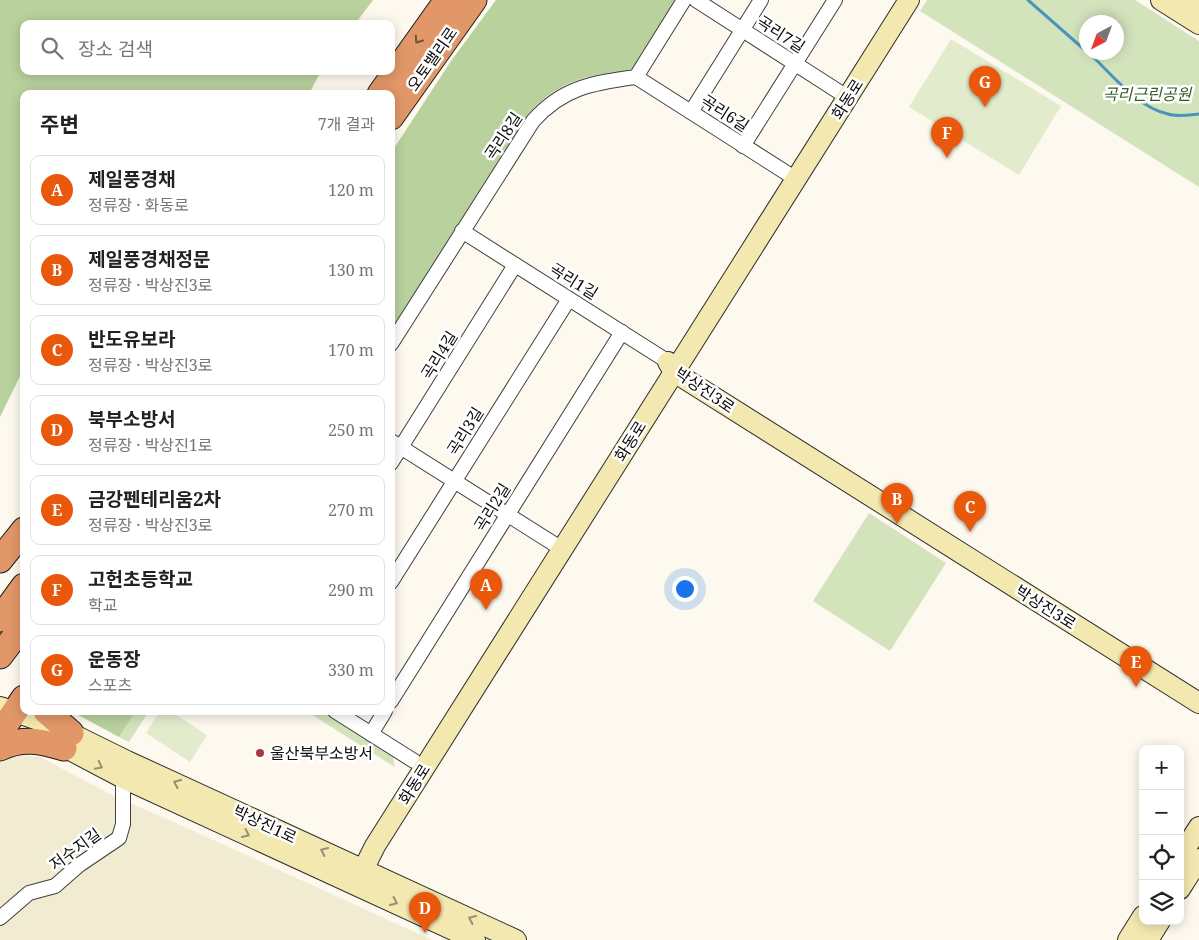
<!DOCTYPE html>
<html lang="ko">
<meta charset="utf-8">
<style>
:root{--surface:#fff;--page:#f6f6f6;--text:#222;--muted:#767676;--line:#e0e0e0;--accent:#ea580c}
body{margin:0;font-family:"Noto Serif","Noto Sans KR",serif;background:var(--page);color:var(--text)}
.controls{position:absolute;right:15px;bottom:15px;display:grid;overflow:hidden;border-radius:10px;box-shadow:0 2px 12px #0003}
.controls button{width:45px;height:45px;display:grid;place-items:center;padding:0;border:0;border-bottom:1px solid var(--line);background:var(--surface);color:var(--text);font:25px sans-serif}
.compass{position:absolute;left:1079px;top:15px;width:45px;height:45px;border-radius:50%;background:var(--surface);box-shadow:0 2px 12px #0003;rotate:221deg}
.you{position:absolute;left:684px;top:588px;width:18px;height:18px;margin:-12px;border:4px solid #fff;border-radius:50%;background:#1a73e8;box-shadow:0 0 0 8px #1a73e833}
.badge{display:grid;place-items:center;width:32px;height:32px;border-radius:50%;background:var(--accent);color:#fff;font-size:16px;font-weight:700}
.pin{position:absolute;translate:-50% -41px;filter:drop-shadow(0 1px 2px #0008)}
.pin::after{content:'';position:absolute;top:26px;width:18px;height:15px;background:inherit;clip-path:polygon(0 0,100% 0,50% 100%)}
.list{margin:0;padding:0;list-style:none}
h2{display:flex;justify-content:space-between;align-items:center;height:65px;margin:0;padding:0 20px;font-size:21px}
h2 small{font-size:16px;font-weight:400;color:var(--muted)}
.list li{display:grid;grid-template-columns:32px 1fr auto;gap:15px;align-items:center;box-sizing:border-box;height:70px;margin:0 10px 10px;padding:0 10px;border:1px solid var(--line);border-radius:10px}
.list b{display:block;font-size:19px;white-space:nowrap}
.list p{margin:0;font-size:16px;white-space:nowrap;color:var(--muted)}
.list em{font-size:16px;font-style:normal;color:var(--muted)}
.icon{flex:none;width:28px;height:28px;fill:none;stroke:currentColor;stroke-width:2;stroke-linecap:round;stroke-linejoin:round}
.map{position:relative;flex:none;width:1199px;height:940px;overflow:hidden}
.search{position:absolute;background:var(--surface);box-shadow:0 2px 12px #0003;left:20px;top:20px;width:375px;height:55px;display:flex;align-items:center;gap:12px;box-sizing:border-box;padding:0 18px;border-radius:10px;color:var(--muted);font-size:19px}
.panel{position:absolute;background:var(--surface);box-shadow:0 2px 12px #0003;left:20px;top:90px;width:375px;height:625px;border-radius:10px}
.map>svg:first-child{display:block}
.farmland{fill:#f0ebd1}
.green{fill:#d3e3bc;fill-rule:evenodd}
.forest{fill:#b8d19d}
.pitch{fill:#e3ebcd}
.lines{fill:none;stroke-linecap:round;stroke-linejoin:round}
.stream{stroke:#4a96bb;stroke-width:3}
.street-casing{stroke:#3f3f3f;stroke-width:16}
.secondary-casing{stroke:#2e2e2e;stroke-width:22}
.highway-casing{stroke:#1d1d1d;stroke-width:27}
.street{stroke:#fff;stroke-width:14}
.secondary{stroke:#f4e8b1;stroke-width:20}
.highway{stroke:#e19768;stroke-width:25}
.oneway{stroke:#76523a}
.oneway2{stroke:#97906f}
.poi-dot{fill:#aa3744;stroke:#fff;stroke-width:2}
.labels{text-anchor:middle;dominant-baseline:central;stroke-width:5;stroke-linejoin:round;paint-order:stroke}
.street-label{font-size:16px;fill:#0c0c0c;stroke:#fff}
.park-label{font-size:16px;font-style:italic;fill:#345b26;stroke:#fff}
.poi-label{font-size:16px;fill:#0c0c0c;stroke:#fff;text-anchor:start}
</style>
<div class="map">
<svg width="1199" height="940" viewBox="0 0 1199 940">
<rect width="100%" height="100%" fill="#fdf9ee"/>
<g class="farmland">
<polygon points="12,754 40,757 116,797 119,833 69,869 0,913 0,758"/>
<polygon points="128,802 196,832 432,940 0,940 0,920 29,897 115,846"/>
</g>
<g class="green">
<path d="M927,0h208l64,41v146l-279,-176zM1116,22v30h-30v-30z"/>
<polygon points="869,513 946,563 890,651 813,601"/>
<polygon points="136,711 149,711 129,742 119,737"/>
<polygon points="306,711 323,711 393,757 395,767"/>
</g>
<g class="forest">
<polygon points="0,0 373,0 355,24 24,24 24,71 321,71 309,94 24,94 24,368 0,417"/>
<path d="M496,0h179l-41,68c-11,5 -19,5 -30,6 -31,4 -53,16 -74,38l-139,218v-177l60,-92z"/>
<polygon points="71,711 136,711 119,737"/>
</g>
<g class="pitch">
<polygon points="951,39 1061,106 1019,175 909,107"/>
<polygon points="160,711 170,711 207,735 190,762 146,733"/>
</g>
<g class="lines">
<g class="stream">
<polyline points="1028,0 1086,51"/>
<path d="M1088,52c23,21 48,55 80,62 9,3 21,1 31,0"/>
</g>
<g class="street-casing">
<g id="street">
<polyline points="696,0 847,97"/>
<polyline points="636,77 796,179"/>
<polyline points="691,112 761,0"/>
<polyline points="743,146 835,0"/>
<polyline points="462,231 667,361"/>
<path d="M391,344l142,-223c30,-34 60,-38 103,-44l48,-77"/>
<polyline points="391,441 562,549"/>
<polyline points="391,463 515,265"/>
<polyline points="391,582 569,299"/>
<polyline points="391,701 622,332"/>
<polyline points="335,711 414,761"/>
<polyline points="371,734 385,711"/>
<polyline points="0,918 29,893 55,886 79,865 119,838 123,824 123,778"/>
</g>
</g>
<g class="secondary-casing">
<g id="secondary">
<polyline points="1161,0 1199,24"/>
<polyline points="1190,0 1199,6"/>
<polyline points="668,362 674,372 1199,703"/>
<polyline points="0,707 56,726 127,761 516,940"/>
<polyline points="51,740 123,778 475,940"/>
<polyline points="1180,857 1199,827"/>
<polyline points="356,884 375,846 909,0"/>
<polyline points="1180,889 1199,859"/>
<polyline points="1128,940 1143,916"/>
<polyline points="1148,940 1160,921"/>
</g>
</g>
<g class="highway-casing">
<g id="highway">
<polyline points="380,94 447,0"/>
<polyline points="391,117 474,0"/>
<polyline points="0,560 24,530"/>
<polyline points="0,619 24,586"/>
<polyline points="0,656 24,624"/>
<polyline points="46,711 71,733"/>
<polyline points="0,733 24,698"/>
<path d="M0,748c22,-11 41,-7 64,0"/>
</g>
</g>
<use href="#street" class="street"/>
<use href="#secondary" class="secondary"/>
<use href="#highway" class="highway"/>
</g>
<defs><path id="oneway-chevron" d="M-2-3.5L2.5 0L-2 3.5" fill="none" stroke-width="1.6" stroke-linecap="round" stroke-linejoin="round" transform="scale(1.25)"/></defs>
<use class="oneway" href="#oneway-chevron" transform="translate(418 40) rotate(125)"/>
<g class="oneway2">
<use href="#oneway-chevron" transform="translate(99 766) rotate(27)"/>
<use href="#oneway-chevron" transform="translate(177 783) rotate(-155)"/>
<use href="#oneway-chevron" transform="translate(246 834) rotate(25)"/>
<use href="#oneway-chevron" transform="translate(324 851) rotate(-155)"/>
<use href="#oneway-chevron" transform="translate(394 902) rotate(25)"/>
<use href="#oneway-chevron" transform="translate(472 919) rotate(-155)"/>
</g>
<circle class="poi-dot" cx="260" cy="753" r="5"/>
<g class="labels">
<g class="street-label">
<text transform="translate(781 34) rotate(33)">곡리7길</text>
<text transform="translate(432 59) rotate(-55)">오토밸리로</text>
<text transform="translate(847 99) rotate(-58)">화동로</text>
<text transform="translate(725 113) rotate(33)">곡리6길</text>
<text transform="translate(503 136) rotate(-56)">곡리8길</text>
<text transform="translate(574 281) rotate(32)">곡리1길</text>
<text transform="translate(439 355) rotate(-58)">곡리4길</text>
<text transform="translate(705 390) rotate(34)">박상진3로</text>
<text transform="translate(465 431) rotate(-58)">곡리3길</text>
<text transform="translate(630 441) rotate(-58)">화동로</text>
<text transform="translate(492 507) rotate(-58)">곡리2길</text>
<text transform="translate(1046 607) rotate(32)">박상진3로</text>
<text transform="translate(414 784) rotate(-58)">화동로</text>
<text transform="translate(265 824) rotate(25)">박상진1로</text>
<text transform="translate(75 849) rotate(-36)">저수지길</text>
</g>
<g class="park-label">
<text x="1147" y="94">곡리근린공원</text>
</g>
<g class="poi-label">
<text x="270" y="753">울산북부소방서</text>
</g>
</g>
</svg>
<div class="controls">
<button>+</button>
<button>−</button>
<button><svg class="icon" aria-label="locate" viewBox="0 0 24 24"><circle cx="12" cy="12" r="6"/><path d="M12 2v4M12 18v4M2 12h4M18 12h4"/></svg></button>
<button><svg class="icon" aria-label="layers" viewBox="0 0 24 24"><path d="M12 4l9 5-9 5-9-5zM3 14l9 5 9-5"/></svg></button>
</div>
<svg class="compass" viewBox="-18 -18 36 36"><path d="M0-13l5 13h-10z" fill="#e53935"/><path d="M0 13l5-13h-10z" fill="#767676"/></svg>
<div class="you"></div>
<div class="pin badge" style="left:486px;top:610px">A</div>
<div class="pin badge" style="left:897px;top:524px">B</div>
<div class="pin badge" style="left:970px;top:532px">C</div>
<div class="pin badge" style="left:425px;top:933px">D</div>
<div class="pin badge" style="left:1136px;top:687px">E</div>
<div class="pin badge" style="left:947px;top:158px">F</div>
<div class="pin badge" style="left:985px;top:107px">G</div>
<div class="search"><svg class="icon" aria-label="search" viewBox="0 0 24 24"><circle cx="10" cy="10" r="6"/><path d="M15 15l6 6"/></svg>장소 검색</div>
<section class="panel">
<h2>주변<small>7개 결과</small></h2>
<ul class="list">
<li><span class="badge">A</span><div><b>제일풍경채</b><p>정류장 · 화동로</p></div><em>120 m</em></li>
<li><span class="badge">B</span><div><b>제일풍경채정문</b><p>정류장 · 박상진3로</p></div><em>130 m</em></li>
<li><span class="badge">C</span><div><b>반도유보라</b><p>정류장 · 박상진3로</p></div><em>170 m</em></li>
<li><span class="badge">D</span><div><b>북부소방서</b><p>정류장 · 박상진1로</p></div><em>250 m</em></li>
<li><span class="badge">E</span><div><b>금강펜테리움2차</b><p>정류장 · 박상진3로</p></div><em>270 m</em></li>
<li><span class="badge">F</span><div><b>고헌초등학교</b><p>학교</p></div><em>290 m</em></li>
<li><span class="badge">G</span><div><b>운동장</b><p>스포츠</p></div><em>330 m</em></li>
</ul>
</section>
</div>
